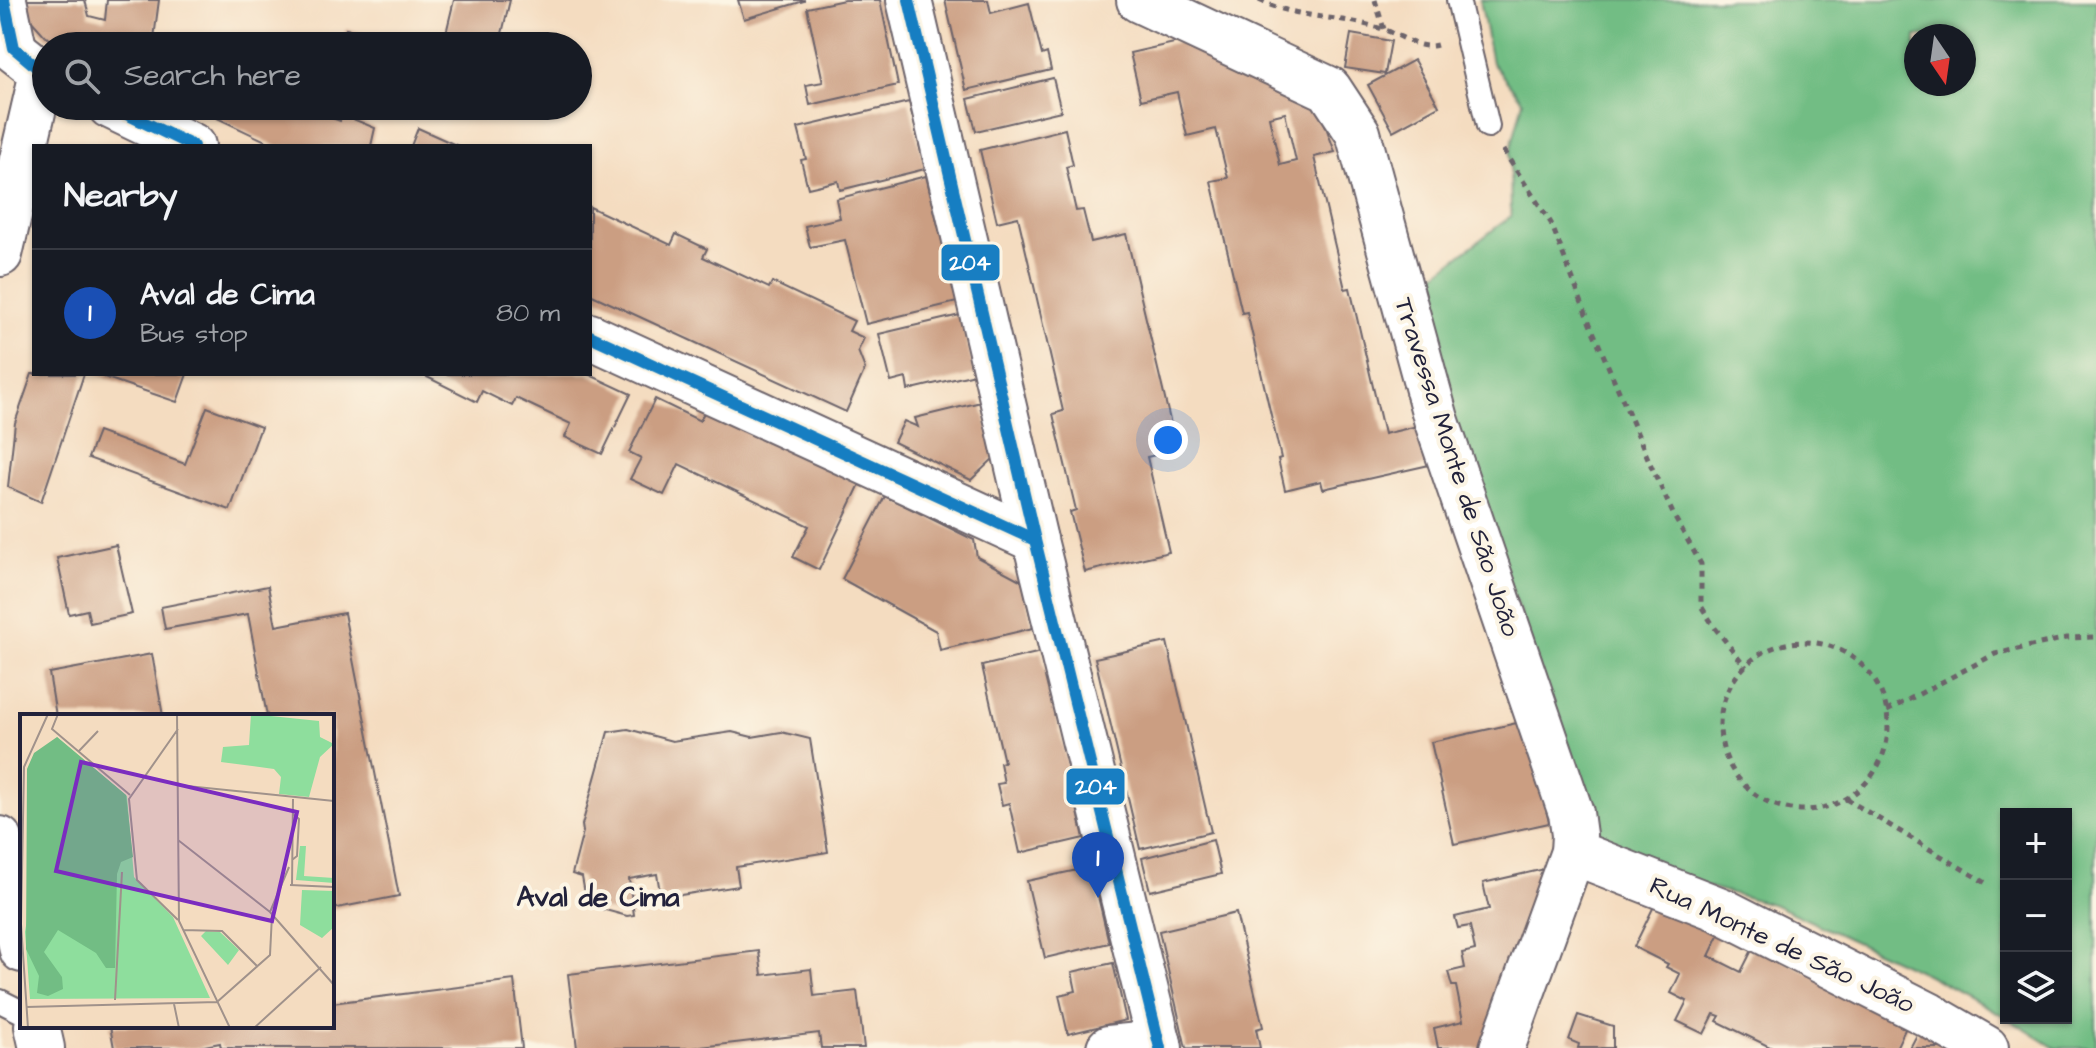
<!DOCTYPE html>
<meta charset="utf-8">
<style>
:root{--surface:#171b24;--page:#20242c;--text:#f1f3f6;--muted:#9ea1a6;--line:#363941;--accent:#c8321e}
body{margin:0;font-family:"Architects Daughter",sans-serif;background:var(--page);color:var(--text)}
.controls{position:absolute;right:24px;bottom:24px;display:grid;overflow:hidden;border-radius:0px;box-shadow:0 2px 6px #0004}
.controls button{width:72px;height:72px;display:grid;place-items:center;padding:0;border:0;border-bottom:2px solid var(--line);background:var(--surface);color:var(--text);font:40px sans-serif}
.compass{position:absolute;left:1904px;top:24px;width:72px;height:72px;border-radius:50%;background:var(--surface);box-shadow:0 2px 6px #0004;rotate:167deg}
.you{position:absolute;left:1168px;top:440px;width:28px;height:28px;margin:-20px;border:6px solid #fff;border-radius:50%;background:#1a73e8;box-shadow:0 0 0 12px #1a73e833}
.badge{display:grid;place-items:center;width:52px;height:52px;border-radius:50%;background:var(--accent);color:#fff;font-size:26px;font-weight:700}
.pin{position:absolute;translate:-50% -66px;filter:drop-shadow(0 2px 4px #0008)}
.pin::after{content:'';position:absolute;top:42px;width:28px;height:24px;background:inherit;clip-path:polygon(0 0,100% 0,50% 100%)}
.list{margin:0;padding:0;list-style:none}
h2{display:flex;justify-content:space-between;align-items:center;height:104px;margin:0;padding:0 32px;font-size:34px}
h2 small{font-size:26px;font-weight:400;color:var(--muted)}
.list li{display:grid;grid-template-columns:52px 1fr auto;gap:24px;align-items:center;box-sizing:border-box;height:128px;padding:0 32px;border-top:2px solid var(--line)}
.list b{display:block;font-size:30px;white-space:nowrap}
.list p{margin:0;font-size:26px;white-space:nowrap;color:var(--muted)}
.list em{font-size:26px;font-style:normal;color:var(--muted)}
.icon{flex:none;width:44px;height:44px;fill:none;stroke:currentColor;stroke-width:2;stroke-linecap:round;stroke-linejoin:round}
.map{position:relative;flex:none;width:2096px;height:1048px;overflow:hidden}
.search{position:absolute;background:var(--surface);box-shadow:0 2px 6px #0004;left:32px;top:32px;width:560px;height:88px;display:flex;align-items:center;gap:20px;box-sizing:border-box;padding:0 28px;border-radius:44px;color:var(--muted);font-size:30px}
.panel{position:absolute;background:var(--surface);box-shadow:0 2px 6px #0004;left:32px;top:144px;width:560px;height:232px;border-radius:0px}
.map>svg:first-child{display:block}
.forest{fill:#72bd84;stroke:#4a7060;stroke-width:2;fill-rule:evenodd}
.building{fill:#cb9e82;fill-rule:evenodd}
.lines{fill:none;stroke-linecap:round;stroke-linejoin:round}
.service-casing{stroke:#6c636a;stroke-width:26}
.minor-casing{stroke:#6c636a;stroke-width:48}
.path{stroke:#6c636a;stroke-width:5;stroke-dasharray:6 6;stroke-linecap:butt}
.service{stroke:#fff;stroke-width:22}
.minor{stroke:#fff;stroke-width:44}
.bus-1-casing{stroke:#fcf5e5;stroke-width:18}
.bus-1{stroke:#187ec2;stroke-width:12}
.labels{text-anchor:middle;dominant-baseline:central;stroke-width:8;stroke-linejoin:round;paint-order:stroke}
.street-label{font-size:26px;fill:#22223b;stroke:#fcf5e5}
.neighbourhood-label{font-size:28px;font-weight:bold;fill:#22223b;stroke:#fcf5e5}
.inset-road{fill:none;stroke:#a0928b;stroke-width:2}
.view{fill:#7b2cbf;fill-opacity:0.15;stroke:#7b2cbf;stroke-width:4}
.inset-edge{fill:none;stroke:#22223b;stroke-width:4}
.line-badge{stroke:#fcf5e5;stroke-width:3}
.badge-label{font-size:22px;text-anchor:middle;font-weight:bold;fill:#fff}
</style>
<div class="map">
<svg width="2096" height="1048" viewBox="0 0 2096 1048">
<rect width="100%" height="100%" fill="#fcf5e5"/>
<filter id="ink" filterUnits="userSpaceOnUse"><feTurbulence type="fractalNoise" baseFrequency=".0125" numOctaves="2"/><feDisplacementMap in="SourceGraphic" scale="16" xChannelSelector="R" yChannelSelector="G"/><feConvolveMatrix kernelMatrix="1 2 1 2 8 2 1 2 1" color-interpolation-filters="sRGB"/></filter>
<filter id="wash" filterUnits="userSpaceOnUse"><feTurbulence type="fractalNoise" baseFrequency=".006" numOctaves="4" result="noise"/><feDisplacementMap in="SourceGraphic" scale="32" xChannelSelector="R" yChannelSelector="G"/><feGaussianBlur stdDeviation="1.8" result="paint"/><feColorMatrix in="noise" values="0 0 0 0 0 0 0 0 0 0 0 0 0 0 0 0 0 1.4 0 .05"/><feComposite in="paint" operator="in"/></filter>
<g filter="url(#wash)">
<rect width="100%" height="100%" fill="#f4dcc0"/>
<path class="forest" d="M1480,0h616v1048h-41l-48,-30h59v-204h-60v203l-80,-43 -151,-69 -78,-21 -74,-32 -25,-19 -24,-59 -118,-350 -37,-137 92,-71 -1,-64 13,-51 -31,-38zM1916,36h48v48h-48z"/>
<g id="blocks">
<g class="building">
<polygon points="26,0 85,0 89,16 105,20 107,0 159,0 154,38 169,46 65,46 46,37 30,19"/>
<polygon points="454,0 510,0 499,46 443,46"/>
<polygon points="738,0 804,0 804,1 744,19"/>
<polygon points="844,0 880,0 898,85 810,105 806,85 823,82 807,8"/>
<polygon points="945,0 988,0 991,13 1029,3 1042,55 1047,53 1051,70 966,90"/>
<polygon points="346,29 396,40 394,46 342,46"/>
<polygon points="1351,34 1391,41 1385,74 1345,68"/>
<path d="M1183,41l135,64 17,47 -21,5 31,132 5,-1 34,146 42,-10 12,39 -115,26 -2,-8 -36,9 -7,-31 3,-1 -34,-146 -5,1 -31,-132 17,-3 -12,-49 -29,7 -10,-44 -36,8 -11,-47zM1285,113l11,48 -16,4 -11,-48z"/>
<polygon points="1414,60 1439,106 1393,131 1368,85"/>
<polygon points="1053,78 1061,111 976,131 968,99"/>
<polygon points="909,102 925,169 840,190 838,181 808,188 801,160 806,159 798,128"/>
<polygon points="192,106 310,106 309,110 340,121 341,114 375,128 371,146 276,146"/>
<polygon points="418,128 458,146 411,146"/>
<polygon points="1065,129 1073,165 1066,167 1076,211 1083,210 1091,242 1126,234 1177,450 1147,457 1169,552 1085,572 1070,512 1076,510 1053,414 1063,411 1018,217 997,222 980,150"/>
<polygon points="926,176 957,302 866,324 845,240 810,247 805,226 840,218 836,199"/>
<polygon points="590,207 671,245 676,234 707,249 703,257 769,288 772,282 854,321 849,331 864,338 858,351 865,369 846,412 590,294"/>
<polygon points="960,315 975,374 908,390 906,378 891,382 879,334"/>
<polygon points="32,374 84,374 41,502 8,487 15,423"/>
<polygon points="95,374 187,374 177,402"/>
<polygon points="428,374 588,374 631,394 602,454 565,437 571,424 537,408 516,398 512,406 482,391 477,402 427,377"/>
<polygon points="655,399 700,421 705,410 860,484 819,570 793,557 809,526 679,464 664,495 630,479 641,458 629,452"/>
<polygon points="981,402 995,457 971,480 894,442 904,421 918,427 915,418"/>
<polygon points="207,407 261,427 230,510 88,458 98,432 185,464"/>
<polygon points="885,496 974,540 977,557 1022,581 1033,628 940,650 936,631 842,579"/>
<polygon points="116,545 132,614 90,623 87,610 69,614 57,558"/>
<polygon points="268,586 276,626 344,613 399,896 332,909 332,716 267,716 248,614 165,629 161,607"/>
<polygon points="1167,642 1211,832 1140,849 1095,658"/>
<polygon points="1041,652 1084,838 1020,853 1009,803 1002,805 997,784 1004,783 1000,763 1004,762 982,666"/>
<polygon points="152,654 163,716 56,716 49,673"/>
<polygon points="1526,721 1549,823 1454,844 1431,742"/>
<polygon points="628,729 672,741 732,732 752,737 781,732 810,739 828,852 736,867 739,886 661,898 657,874 629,879 634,915 627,916 587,905 582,877 572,874 583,832 582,825 608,732"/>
<polygon points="1213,840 1221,874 1150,891 1142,858"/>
<polygon points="1091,867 1109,943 1045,958 1027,881"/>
<polygon points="1553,867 1494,1048 1438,1048 1434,1028 1463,1021 1456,986 1452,986 1448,972 1465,968 1462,953 1475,950 1470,926 1458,928 1455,917 1489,909 1483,883"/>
<polygon points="1656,902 1720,933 1709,956 1741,972 1754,946 1909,1021 1896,1048 1772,1048 1717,1021 1720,1016 1714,1014 1704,1034 1677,1021 1687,1001 1671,993 1680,974 1666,967 1668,964 1634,947"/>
<polygon points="1236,913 1263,1027 1256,1029 1260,1048 1186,1048 1159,931"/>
<polygon points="759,951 762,975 811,969 814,996 857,991 864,1048 821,1048 819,1033 692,1048 577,1048 568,974"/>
<polygon points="1113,963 1126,1020 1068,1034 1059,995 1076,991 1072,972"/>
<polygon points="514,980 522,1048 221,1048 220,1043 194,1048 114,1048 110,1026 332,1026 332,1003"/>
<polygon points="1578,1015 1613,1026 1613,1048 1578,1048 1579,1044 1569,1040"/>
<polygon points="1920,1029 1958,1048 1910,1048"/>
</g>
</g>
</g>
<g filter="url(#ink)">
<use href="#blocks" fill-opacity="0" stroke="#6c636a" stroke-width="2"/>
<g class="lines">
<g class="service-casing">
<g id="service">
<polyline points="1458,0 1488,126"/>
<polyline points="0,1001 22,1012"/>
</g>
</g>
<g class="minor-casing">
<g id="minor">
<polyline points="4,0 14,48"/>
<polyline points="909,0 1035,540 1160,1048"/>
<polyline points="1139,0 1329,89 1358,133 1436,419 1571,813 1574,835 1573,852 1502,1048"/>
<polyline points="0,39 46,75"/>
<polyline points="110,106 193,146"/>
<polyline points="0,254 42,73"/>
<polyline points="590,336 1035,540"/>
<polyline points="0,839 22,950"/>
<polyline points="1573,852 1721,910 1929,1015 1986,1048"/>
<polyline points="37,1026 42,1048"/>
<polyline points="1109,1048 1159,1043"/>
</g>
</g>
<g class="path">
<path d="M1259,0c40,20 84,15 126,30 17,6 34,20 52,15"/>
<polyline points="1375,0 1384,29"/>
<polyline points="1503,150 1551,223 1590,324 1653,470 1675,518 1701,564 1701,606 1715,628 1746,667"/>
<circle cx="1804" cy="726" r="84"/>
<polyline points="1887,711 1995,654 2067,638 2096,637"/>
<polyline points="1846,799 1986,883"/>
</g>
<use href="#service" class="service"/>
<use href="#minor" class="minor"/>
<g class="bus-1-casing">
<g id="bus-1">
<polyline points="4,0 14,48 46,75"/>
<polyline points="909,0 1035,540 1160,1048"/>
<polyline points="110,106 193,146"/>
<polyline points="590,336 1035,540"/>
</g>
</g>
<use href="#bus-1" class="bus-1"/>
</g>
</g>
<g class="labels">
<g class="street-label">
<text transform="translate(1457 467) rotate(72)">Travessa Monte de São João</text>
<text transform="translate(1782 945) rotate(25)">Rua Monte de São João</text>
</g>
<g class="neighbourhood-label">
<text x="598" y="897">Aval de Cima</text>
</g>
</g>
<g transform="translate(20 714)">
<rect width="314" height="314" fill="#f4dcc0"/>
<path d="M231,0l68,7 1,16 14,7 -14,13 -11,40 -30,-3 2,-17 -7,-8 -53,-7 2,-15 26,-2zM37,23l70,59 7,81 39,40 37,81 -180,1 -5,-67zM280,132h6l-2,30 30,2v5l-38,-3zM282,176l32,1v36l-12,11 -22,-13zM186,217l14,1 19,18 -11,15 -27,-29z" fill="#8ede9d"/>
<path d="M37,23l69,58 7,62 -12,5 -4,12 -2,94h-9l-10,-15 -38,-23 -14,22 18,25 1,12 -15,7 -11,-3 2,-17 -13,-27 1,-180 7,-16z" fill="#72bd84"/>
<path class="inset-road" d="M38,0l-6,15 78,66M157,0l2,207 51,107M158,15l-49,70 8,81 41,40M58,38l20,-21M157,71l157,16M158,126l92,72 64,73M272,146l5,-4 2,-37 -6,-5M270,171l44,2M272,171l1,-86M250,198l19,-45M163,216l39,1 36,36M95,286l7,-128M197,288l53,-47 2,-40M154,290l5,24M6,293l191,-5M8,314l-7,-104 3,-157 24,-53M234,314l67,-61"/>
<path class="view" d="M61,48l216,50 -25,109 -216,-50z"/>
<rect width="314" height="314" class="inset-edge"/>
</g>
<g class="line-badge">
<rect x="940" y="243" width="61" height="39" rx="8" fill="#187ec2"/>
<rect x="1065" y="767" width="61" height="39" rx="8" fill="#187ec2"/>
</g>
<g class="badge-label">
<text x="970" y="270">204</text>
<text x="1096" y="794">204</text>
</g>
</svg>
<div class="controls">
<button>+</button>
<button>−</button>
<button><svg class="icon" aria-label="layers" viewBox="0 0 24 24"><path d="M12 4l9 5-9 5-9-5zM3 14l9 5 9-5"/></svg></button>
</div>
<svg class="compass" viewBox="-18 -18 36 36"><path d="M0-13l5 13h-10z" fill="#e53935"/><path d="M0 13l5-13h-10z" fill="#9ea1a6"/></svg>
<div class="you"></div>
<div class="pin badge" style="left:1098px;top:898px;background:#1a4fb4">1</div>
<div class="search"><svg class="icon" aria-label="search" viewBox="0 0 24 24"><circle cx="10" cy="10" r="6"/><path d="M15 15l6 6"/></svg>Search here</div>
<section class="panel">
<h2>Nearby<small></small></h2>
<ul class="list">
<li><span class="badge" style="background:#1a4fb4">1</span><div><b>Aval de Cima</b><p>Bus stop</p></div><em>80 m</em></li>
</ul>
</section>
</div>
